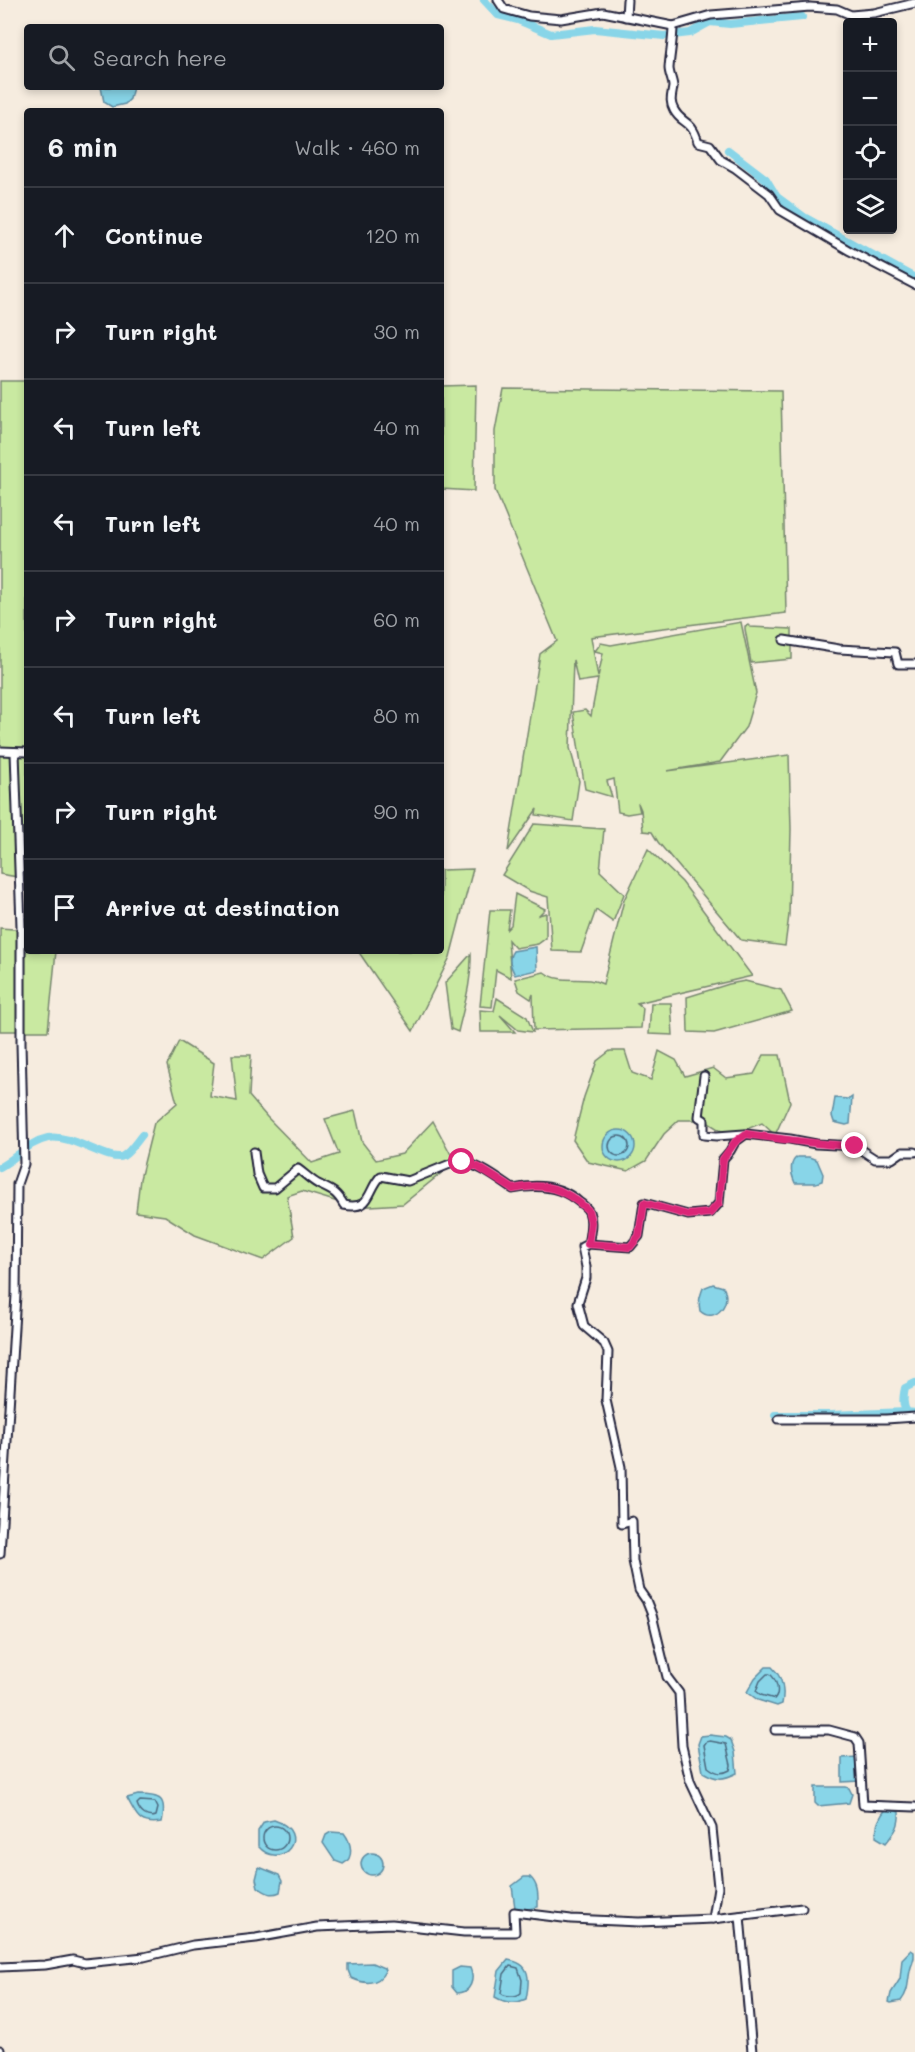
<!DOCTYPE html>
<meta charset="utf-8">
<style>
:root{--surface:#171b24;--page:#20242c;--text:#f1f3f6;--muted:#9ea1a6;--line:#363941}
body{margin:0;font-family:Mali,sans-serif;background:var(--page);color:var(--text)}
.controls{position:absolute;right:18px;top:18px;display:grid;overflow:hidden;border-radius:6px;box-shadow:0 3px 9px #0003}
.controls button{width:54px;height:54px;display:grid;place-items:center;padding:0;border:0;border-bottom:2px solid var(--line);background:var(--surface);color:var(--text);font:30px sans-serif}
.stop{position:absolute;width:18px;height:18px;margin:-14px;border:4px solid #db2777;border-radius:50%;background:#fff}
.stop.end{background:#db2777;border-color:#fff;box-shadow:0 2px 6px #0008}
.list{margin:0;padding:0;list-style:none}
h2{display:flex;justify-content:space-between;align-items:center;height:78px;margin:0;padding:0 24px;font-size:26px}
h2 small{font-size:20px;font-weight:400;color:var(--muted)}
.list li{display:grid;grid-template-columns:39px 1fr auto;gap:18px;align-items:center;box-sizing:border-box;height:96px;padding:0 24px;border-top:2px solid var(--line)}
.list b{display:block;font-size:22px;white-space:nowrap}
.list em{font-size:20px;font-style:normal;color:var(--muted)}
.icon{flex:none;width:33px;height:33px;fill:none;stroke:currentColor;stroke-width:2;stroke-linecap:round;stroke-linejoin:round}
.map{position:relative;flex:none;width:915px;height:2052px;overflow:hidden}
.search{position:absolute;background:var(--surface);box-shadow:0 3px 9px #0003;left:24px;top:24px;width:420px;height:66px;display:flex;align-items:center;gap:15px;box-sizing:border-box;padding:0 21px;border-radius:6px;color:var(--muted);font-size:22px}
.panel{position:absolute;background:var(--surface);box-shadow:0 3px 9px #0003;left:24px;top:108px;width:420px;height:846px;border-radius:6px}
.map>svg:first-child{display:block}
.green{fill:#c9e9a1;stroke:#76866e;stroke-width:1.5}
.water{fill:#88d5e8;stroke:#5f8da3;stroke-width:1.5}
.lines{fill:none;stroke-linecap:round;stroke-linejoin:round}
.shore{stroke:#4b6a80;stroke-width:1.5}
.canal{stroke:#88d5e8;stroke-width:8}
.street-casing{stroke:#22223b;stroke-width:11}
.street{stroke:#fff;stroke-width:7}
.route{stroke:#db2777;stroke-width:8}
</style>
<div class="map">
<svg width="915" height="2052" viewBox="0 0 915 2052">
<rect width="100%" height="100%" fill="#f6ecdf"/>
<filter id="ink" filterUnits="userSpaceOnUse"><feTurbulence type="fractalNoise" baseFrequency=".0167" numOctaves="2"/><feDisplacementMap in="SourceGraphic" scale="12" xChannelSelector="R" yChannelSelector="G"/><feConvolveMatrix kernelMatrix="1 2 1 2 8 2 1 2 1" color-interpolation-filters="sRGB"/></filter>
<g filter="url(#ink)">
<g class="green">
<rect x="0" y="381" width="27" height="369"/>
<polygon points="476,385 474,491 441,489 441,386"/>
<polygon points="503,388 781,391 786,613 591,637 598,677 603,653 595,651 601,643 611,645 741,622 756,693 746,727 720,762 667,771 789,755 791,829 789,915 785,946 741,940 658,842 652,832 643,831 641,810 638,803 640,812 627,814 618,812 614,779 607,781 612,797 585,789 573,712 585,710 591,716 598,679 578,682 573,660 570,748 579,781 573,821 536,815 537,809 508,851 540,654 557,641 495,490 495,431"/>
<polygon points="748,625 750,627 792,629 792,659 751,663 745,629 745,626"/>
<polygon points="0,753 13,753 18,877 0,874"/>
<polygon points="16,753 27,753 27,875 20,876"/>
<polygon points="534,824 604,829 600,871 624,894 613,922 596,910 581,952 552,951 548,897 529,891 502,875"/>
<path d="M648,849l34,33 70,94 -115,27 6,5 -2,20 -107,2 -1,-36 -2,5 -12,-8 -4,-12 29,-7c19,14 39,2 59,12l21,-84z"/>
<polygon points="473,869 450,957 413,1031 358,951 441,951 441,870"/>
<polygon points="515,894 545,909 539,915 546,913 546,938 538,944 515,948 508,940 511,978 496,970 492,1007 480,1006 490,910 510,910 507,929 511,925"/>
<polygon points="0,928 27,930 27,951 56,951 48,1031 0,1031"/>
<path d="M471,954c1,27 -7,52 -13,78l-7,-3 -6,-46z"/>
<polygon points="745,981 781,990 792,1011 714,1033 688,1032 687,997 729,984"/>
<polygon points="497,998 527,1017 533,1032 518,1030 500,1015 515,1032 481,1032 480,1010 494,1011"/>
<polygon points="651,1003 671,1003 673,1035 649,1034"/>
<polygon points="179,1041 214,1063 210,1096 237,1101 232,1055 251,1055 249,1096 267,1117 312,1163 339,1154 325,1119 355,1111 362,1142 376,1160 402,1154 433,1121 455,1162 403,1204 354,1207 302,1191 287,1196 294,1237 263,1260 195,1235 165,1216 136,1212 140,1179 154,1123 177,1103 167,1065"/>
<polygon points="610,1051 625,1051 632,1073 651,1080 659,1051 676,1060 685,1076 713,1068 726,1078 754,1074 764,1055 780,1055 790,1102 775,1135 762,1123 729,1136 704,1120 679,1120 664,1134 646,1161 628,1171 588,1162 573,1140 584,1097 597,1061"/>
</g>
<g class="water">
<polygon points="101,87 133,87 130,99 125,104 112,107 104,102"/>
<path d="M536,947l1,23 -22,5c-4,-8 -8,-16 -2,-24z"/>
<polygon points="852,1097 850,1124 846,1125 834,1122 832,1116 835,1098 849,1099"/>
<circle cx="619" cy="1146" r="16"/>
<path d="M797,1157h12l8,3 6,14 -1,7 -6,2h-21c-4,-9 -6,-20 2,-26z"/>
<path d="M713,1284l10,3c10,15 -8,38 -23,24 -2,-9 0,-15 3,-23z"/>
<path d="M766,1667h6c11,10 13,22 10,37l-5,2 -19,-6 -11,-8 8,-14z"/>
<path d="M710,1735l16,2 5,3 4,12 2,21c-14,7 -21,7 -34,-1l-5,-28 3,-8z"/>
<polygon points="857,1757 860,1781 842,1782 842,1758"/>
<polygon points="815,1787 846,1787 849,1788 852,1794 849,1803 818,1806 815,1803"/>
<path d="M138,1795c23,0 29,3 24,27 -24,4 -25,-7 -35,-24z"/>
<path d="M887,1808l12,4c1,14 -4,20 -13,31l-10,-6c0,-12 3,-20 11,-29z"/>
<path d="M274,1820c40,13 7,53 -16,26v-15l6,-9z"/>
<path d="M331,1832l13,1c7,9 11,25 -1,31l-8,-3 -12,-18 3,-8z"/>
<circle cx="372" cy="1864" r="11"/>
<path d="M259,1867l20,8 3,6 -2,11c-9,4 -14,1 -22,-5l-2,-8z"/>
<path d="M524,1877h6c9,8 8,19 8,30l-14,3 -9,-2 -3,-22z"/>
<path d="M911,1950l3,2c1,7 -1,9 -3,15 -4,13 -1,23 -10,34l-10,2 -2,-1 2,-9 9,-14 2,-20z"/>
<path d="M508,1960c23,3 22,19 18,39 -10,5 -21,4 -31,-2l4,-26z"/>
<path d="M372,1963l12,5 1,3c-7,15 -21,13 -34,7l-3,-8v-6z"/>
<path d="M460,1967l10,1c5,11 1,25 -13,25l-5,-6v-16z"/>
</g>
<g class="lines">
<g class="shore">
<circle cx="619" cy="1146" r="10"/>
<path d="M767,1674h3c7,6 10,18 5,25l-14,-4 -5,-4 4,-10z"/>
<path d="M710,1741l16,3 5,21 -1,5c-9,5 -14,3 -22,-3l-4,-22 2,-3z"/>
<path d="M140,1801l15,1 3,6 -2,8c-9,3 -16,-3 -19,-12z"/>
<circle cx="275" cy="1838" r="12"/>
<path d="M510,1966l8,2 4,12 -1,13c-5,4 -16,4 -20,0l3,-19z"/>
</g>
<g class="canal">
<polyline points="484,0 498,15 518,20 551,34 595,29 664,36 690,33 710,22 730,24 802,17"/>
<polyline points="728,150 766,179 777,197 804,217 915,278"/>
<path d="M0,1167c17,-9 28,-25 48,-29 23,-5 62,25 75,18 7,-4 14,-15 19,-21"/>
<path d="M915,1383l-10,5c-2,9 -3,17 2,24l8,1"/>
<polyline points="775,1415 831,1415 907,1412"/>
</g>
<g class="street-casing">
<g id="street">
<polyline points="498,0 504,9 529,16 561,19 603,12 673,26 711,15 810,7 837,9 851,15 874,13 915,3"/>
<polyline points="626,17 627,0"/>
<path d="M673,26c0,14 -3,28 -4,42 0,6 4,13 4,19 -1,8 -4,14 1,23 8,15 17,8 24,32l12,3 11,15 14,8 34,26 11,16 70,41 65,34"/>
<polyline points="784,640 839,649 895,652 898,664 915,664"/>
<polyline points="0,751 27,752"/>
<polyline points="704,1076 699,1117 704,1120 704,1135 717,1136 744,1134"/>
<path d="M254,1152l3,22 6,14h12l23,-19c7,5 13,11 20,15 14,7 18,7 26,21 28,6 23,-15 37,-29l27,5 47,-19c22,0 40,15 58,27 23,-5 47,-4 66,13 3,2 8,6 10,10 4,9 1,22 -1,32l-6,3 4,20v11l-8,25 6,23 20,17 4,9 -2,48 15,67 1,57 10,-3 1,40 6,29 7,10 6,15 15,62 12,16 3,53 8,35 22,47 6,59 -5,32"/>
<polyline points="588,1244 630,1247 639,1236 644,1203 688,1215 710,1213 719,1203 723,1159 730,1151 735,1142 746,1134 790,1139 816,1144 855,1146 875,1159 892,1159 902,1152 915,1152"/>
<polyline points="779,1419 886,1419 915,1417"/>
<polyline points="0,1554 16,1295 17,1184 24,1164 21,1043 21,926 15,752"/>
<polyline points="775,1730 829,1730 855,1737 859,1743 863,1805 915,1807"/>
<polyline points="740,1916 752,2052"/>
<polyline points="0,1967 45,1965 73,1960 85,1963 144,1957 193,1945 256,1938 317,1927 392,1924 464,1932 515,1932 514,1912 571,1919 639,1922 713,1919 802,1908"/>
<polyline points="0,2050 0,2052"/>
</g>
</g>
<use href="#street" class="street"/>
</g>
</g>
<g class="lines" filter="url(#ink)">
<path class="route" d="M462,1162l16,5 35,22c32,-7 51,-1 75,21l3,12 -3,22 42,3 9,-11 5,-33 44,12 22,-2 9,-10 4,-44 12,-17 11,-8c37,5 73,11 109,12"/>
</g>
</svg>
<div class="controls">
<button>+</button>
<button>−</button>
<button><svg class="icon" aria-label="locate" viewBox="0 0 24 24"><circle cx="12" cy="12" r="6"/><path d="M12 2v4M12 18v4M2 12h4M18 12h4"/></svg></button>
<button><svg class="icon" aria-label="layers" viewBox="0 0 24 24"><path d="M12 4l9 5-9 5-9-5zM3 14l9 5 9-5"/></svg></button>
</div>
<div class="stop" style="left:462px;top:1162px"></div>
<div class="stop end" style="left:855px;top:1146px"></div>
<div class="search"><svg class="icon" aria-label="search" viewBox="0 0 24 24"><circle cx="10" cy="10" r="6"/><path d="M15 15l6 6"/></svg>Search here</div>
<section class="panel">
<h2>6 min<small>Walk · 460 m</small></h2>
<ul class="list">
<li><svg class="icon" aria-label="ahead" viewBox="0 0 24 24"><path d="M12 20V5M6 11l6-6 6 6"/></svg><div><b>Continue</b></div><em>120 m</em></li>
<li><svg class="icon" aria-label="right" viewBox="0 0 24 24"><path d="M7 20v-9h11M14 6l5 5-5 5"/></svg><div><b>Turn right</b></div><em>30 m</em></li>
<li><svg class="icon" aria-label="left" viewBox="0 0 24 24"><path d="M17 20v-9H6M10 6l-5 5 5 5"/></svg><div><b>Turn left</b></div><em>40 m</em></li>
<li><svg class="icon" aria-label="left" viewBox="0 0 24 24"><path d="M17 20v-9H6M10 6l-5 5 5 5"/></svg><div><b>Turn left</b></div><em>40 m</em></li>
<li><svg class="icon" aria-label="right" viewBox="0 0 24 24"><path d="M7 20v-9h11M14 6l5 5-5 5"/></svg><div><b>Turn right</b></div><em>60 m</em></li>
<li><svg class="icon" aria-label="left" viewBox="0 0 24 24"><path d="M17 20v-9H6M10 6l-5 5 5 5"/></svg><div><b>Turn left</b></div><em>80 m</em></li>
<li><svg class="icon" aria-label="right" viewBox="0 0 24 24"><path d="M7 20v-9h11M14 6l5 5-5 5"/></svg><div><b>Turn right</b></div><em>90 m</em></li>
<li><svg class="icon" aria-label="arrive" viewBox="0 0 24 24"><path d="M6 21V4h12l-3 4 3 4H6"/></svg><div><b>Arrive at destination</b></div></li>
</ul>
</section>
</div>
